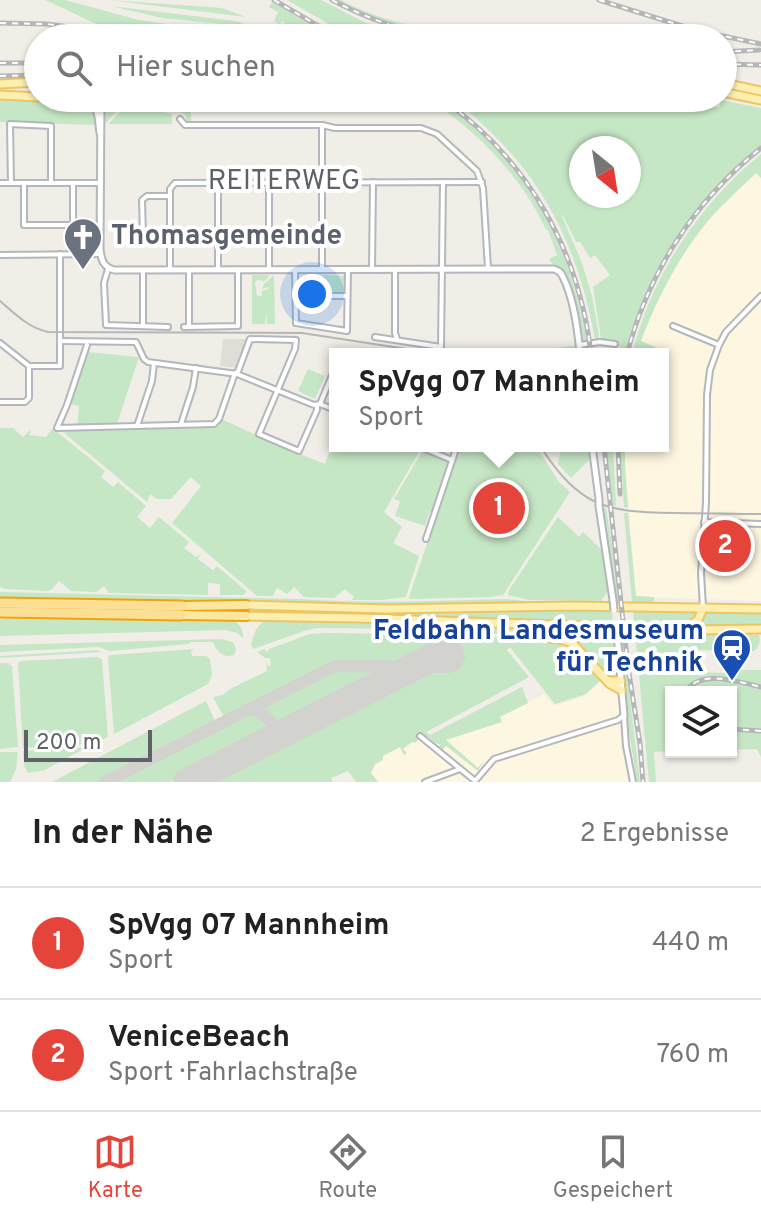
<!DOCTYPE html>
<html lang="de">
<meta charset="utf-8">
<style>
:root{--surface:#fff;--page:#f6f6f6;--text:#222;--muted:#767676;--line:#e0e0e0;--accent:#e44439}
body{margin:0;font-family:Overpass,sans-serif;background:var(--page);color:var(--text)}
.controls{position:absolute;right:24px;bottom:24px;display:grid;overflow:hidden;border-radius:0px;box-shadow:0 2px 6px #0004}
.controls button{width:72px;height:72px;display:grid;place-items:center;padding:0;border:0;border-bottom:2px solid var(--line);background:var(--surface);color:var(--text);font:40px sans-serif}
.compass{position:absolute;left:569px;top:136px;width:72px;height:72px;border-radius:50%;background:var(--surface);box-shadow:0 2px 6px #0004;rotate:150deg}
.scale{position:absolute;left:24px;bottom:20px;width:128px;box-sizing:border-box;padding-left:8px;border:4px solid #5f6267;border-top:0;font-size:22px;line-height:28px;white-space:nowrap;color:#5f6267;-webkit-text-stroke:6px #fff;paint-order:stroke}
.you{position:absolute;left:312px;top:294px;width:28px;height:28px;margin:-20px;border:6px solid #fff;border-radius:50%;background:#1a73e8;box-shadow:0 0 0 12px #1a73e833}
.badge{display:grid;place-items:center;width:52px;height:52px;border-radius:50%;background:var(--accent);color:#fff;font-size:26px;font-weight:700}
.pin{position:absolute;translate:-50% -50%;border:4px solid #fff;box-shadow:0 2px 8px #0006}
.popup{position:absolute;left:329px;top:348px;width:340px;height:104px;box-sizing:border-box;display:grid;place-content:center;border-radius:0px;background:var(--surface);filter:drop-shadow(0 2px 6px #0005);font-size:26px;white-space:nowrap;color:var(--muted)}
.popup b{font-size:30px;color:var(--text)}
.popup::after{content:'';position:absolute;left:50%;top:100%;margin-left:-16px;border:16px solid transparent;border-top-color:var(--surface)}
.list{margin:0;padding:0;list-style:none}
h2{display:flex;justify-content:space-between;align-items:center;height:104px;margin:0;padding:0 32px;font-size:34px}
h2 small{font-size:26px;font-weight:400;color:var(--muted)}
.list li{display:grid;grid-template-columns:52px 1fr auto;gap:24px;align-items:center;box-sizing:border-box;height:112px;padding:0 32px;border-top:2px solid var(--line)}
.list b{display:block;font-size:30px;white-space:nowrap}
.list p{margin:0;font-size:26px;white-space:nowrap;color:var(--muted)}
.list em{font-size:26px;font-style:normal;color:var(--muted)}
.icon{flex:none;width:44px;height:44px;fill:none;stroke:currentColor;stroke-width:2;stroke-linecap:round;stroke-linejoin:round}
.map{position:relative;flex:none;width:761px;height:782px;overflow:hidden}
.search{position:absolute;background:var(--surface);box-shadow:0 2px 6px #0004;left:24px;right:24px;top:24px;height:88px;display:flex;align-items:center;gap:20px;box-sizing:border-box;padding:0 28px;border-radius:44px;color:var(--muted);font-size:30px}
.sheet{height:328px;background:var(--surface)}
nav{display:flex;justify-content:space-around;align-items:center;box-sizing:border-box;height:112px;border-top:2px solid var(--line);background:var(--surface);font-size:22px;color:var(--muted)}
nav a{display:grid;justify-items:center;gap:4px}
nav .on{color:var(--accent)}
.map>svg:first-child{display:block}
.commercial{fill:#fdf6e0}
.education{fill:#e0ddd6}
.green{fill:#c6e7c5;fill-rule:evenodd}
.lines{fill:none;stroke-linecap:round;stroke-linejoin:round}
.taxiway{stroke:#d2d2cf;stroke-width:12}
.runway{stroke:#d2d2cf;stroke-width:28}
.minor-casing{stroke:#b4b7bb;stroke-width:8}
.tertiary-casing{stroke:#b4b7bb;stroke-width:9}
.primary-casing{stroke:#eec563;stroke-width:11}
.trunk-casing{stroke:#f0a407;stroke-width:12}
.motorway-casing{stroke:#f0a407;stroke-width:13}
.minor{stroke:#fff;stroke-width:4}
.tertiary{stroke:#fff;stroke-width:5}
.primary{stroke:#fdefb0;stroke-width:7}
.trunk{stroke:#fce7a2;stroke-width:8}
.motorway{stroke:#fadf95;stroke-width:9}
.tram{stroke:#b5b6b7;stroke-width:2}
.rail-casing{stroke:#b5b6b7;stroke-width:5}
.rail{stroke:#fff;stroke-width:2;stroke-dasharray:6;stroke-linecap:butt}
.tertiary-bridge-casing{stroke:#b4b7bb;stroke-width:9;stroke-linecap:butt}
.tertiary-bridge{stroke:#fff;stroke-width:5}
.labels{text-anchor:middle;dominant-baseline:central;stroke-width:8;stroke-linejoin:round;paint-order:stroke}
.street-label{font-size:28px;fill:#5f6267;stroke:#fff}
.worship-label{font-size:28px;font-weight:bold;fill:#5b616d;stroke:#fff;text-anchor:start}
.transit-label{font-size:28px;font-weight:bold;fill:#164399;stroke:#fff;text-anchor:end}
</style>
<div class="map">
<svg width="761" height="782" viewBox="0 0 761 782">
<rect width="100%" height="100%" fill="#f0eee7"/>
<g class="commercial">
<polygon points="756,173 761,178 761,601 636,597 625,465 625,446 663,446 663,354 657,354 657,348 640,342 655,306 686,250 707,222"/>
<polygon points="601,681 617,695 624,697 630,745 637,782 378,782 363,767 426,732 430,736 502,722 500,717 544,694 554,706 584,696"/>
</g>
<polygon class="education" points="223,339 248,339 238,368 220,366"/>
<g class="green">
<path d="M45,0h20l74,20 130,18c-45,0 -107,5 -150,-6 -26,-7 -49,-22 -74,-32z"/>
<polygon points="109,0 222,8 246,17"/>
<polygon points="287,0 321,0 370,25 407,38 353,38"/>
<path d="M336,0h5c43,23 89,30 137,38 -50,0 -98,-15 -142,-38z"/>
<polygon points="272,2 334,38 307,38 283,26 284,22 282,21 280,25 274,21 278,12 269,7"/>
<polygon points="111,6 235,21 295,38 233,25 162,18"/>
<path d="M0,98l35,4 52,2c8,5 9,12 11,21l-98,-3z"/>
<path d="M119,98h41l-4,4 1,6 -7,-1 -2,-5 -10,-1 -4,3 -5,-3 -5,2 -19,21c0,-12 1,-21 14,-26z"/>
<polygon points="173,98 191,98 191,123 187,122 185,114 172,110 170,107 174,105"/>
<path d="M434,98c16,7 31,21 44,33 62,55 95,130 109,210h-4l-2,-3 -14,-61c-5,-9 -13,-9 -18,-18l8,-4 -9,-25h-2c-24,-53 -68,-98 -115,-129z"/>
<path d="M451,98l242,1 2,8h25v-7l41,8v37c-67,53 -115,126 -137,209h-2l-2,-7 -4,-1v-5l-15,-2 -8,-52 17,-12 -15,-20 -5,3 -10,-16h-4l-13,-26 -2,-2 21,49 10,33 7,39 -1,4 -3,1c-18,-102 -60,-179 -144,-242zM581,148h48v48h-48z"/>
<polygon points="127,105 134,111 144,108 172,114 172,124 108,124"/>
<path d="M761,154v24l-5,-5c-17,16 -34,31 -49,49 -29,35 -50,77 -66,119l16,7v6h-25c20,-79 66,-148 129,-200z"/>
<polygon points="252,275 270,275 265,281 257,280 255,283 257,296 262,296 262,291 269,289 269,287 262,289 264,284 274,275 275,324 267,324 267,314 265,324 252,324"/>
<polygon points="323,275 347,276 346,294 323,293"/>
<polygon points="571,346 576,347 576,351 573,354 514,354"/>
<polygon points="88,352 139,357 116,427 219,426 221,419 294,452 299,456 300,454 325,464 335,436 335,446 413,446 421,449 384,512 402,527 393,543 419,556 406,597 382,600 352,600 354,597 345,589 334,598 304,597 294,587 287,594 277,588 273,596 257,596 172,523 201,486 191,477 171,499 157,499 150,494 147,502 62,431 62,429 77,428 79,406 70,404"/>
<polygon points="308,369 325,376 315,399 298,391"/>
<polygon points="0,428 13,428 23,437 30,430 31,432 29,435 46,437 52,429 56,431 105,471 101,477 113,487 118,482 146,506 137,517 150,528 159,517 189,542 184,548 196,557 201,554 198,559 213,570 217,566 246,591 244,595 220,595 220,584 208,583 208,595 109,593 104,586 96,592 71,591 59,581 51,590 48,591 5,589 0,587"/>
<polygon points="460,446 536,446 559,482 570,492 503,595 491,597 410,599 409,597"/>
<polygon points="559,446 589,446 589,460 571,478 558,464 561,448"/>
<polygon points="606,446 613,446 616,506 613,505"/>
<polygon points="620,446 625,446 625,465 628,508 624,507"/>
<polygon points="423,450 447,460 449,464 433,512 430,511 425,526 395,516 400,501 394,499"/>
<polygon points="603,507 606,508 613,551 619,600 616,600"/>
<polygon points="624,513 628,513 636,596 654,597 654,602 632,602"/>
<polygon points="558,517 579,537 583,532 602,550 608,591 601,601 528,600 508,595 509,590"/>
<path d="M0,592l300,7c67,5 134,2 202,0 12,0 25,3 37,4l-179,1 -360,-7z"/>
<polygon points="254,610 378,612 612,610 613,624 359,614 254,613"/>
<polygon points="633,610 694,611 698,616 686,624 634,624"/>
<polygon points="705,611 761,612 761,626 695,627 702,620"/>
<path d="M60,618c57,3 114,1 171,2 8,2 13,10 12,18l-6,-5 -11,-3 -226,6v-17z"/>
<path d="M266,621c60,0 121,2 181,4 28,1 61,-1 87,10 -27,2 -53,-4 -80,-5 -46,-2 -91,-1 -137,-2l-13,3 -51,18 -2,-5c3,-10 5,-19 15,-23z"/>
<polygon points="557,630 614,632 615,676 610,679 578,644 555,635 554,632"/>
<path d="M635,632l124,3c2,7 0,11 -5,16l-58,-1 -8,17 4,5 34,1 2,-3h33v87l-4,-8 -26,1v-58h-60v59l-17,1 2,30h-7z"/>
<path d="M328,633l145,2 87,10 12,5 28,31 -14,13 -31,10 -45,-57 -3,3 22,27 -103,55 4,3 92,-48 6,16 -28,14 2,5 -56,18 32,28 7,-9 -7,12 -32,-25 -3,3 -5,-1 2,-3 -4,-2 -3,3 1,-4 -6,-5 -4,2 -3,-3 -6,7 -3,-1 -9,7 4,4 -3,2 -4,-8 -17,9v4l-8,4 -4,9 7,9h-22l-8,-11 -17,7 1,4h-127l218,-111 33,-2c11,-9 5,-18 0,-30l-4,-1 -46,23 -72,1 -109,56 -1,-1 -11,-20 10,-2 7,-6 37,-18 -1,-11 2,6 3,-1 -1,-7h-5l-8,-6 8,-3 2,3 2,-3 41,-15z"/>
<polygon points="620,634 622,634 640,782 637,782 628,725 626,725"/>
<path d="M221,639l12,3 3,7 -2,6c-10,4 -18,-4 -21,-13h-22l-3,2 -78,7 -11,-4 -99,5v-7z"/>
<polygon points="194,649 191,652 192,656 206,656 210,659 212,675 208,684 114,734 108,657 110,655"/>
<polygon points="97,650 102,652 0,658 0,656"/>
<polygon points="98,657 102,660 108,737 96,743 23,748 18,664 20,661"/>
<polygon points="0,663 8,663 12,666 18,747 0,749"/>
<polygon points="336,669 373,669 377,670 377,674 283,724 261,710 263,706"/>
<polygon points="206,701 215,721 214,723 99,782 52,782"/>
<polygon points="248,713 253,713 265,722 266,730 263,734 170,782 113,782"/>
<polygon points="87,747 45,770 28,773 24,766 23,751"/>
<polygon points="0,752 18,752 16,769 10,782 0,782"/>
</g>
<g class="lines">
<g class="taxiway">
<polyline points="381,684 386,680 388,674 386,668 381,666"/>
<path d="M246,710c11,-2 22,8 28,16l-2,11 -11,8"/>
<polyline points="105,782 335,666 449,667 455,665 459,657 456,647 450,646 445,651"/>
</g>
<polyline class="runway" points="187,782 445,651"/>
<g class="minor-casing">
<g id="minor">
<polyline points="180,119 185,125 322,125 335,128 421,128 437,134 477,171 483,188 488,268"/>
<polyline points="218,182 218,270"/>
<polyline points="269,182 269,270"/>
<polyline points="0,183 101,183"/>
<polyline points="11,183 10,124 51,126 51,183"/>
<polyline points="24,183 24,225 73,225 73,183"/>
<polyline points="170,237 143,236 142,200 147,196 170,196"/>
<polyline points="0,255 101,254"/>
<polyline points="108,269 104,283 106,325 168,327"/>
<polyline points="143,270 143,326"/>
<polyline points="170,270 170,189 175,183 482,182"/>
<polyline points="189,270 189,326"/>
<polyline points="295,270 296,323"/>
<polyline points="322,270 322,125"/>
<polyline points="372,270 373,182"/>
<polyline points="395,270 395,333 397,339"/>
<polyline points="322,296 347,296"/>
<polyline points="296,323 347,331 348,270"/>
<polyline points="673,326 719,345"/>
<polyline points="184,327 238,326 238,270"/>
<polyline points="375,337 441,347 443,182"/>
<polyline points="60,341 136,342 144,359 148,362 237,374 314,405 320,404 335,410"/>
<polyline points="0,343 29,366 60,366 60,254"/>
<polyline points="87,345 67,405 57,428 214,424 219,419 235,373"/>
<polyline points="579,345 600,342 615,344"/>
<polyline points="237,374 250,339 296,340 295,349 259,434 299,451 317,410 317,406"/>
<polyline points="0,402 25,402 29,398 29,366"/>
<polyline points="320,404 335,368"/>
<polyline points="181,424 193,387 196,368"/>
<polyline points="137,426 152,381 154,363"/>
<polyline points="418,446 452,460"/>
<polyline points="704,522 761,524"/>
<polyline points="426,539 457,446"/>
<polyline points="703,608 701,573 706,503 707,395 710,370 719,345 726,332 761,296"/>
<polyline points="624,717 626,746 633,782"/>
<polyline points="420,736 474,780"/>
<polyline points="475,781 494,759 618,720 623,716"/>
<polyline points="425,782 460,769"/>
</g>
</g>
<g class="tertiary-casing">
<g id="tertiary">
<path d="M83,98c18,10 14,17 17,35"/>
<path d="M101,98l-1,151c1,10 3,18 14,21l440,-1c6,3 6,2 9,8 10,20 15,54 17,77"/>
<polyline points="102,109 113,98"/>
<polyline points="592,446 599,499"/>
<polyline points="599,506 613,600"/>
<polyline points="617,633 624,716"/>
</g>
</g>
<g class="primary-casing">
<g id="primary">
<polyline points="723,83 761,91"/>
<polyline points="0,84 38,82"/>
<polyline points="723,92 761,100"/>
<polyline points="0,95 38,97"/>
<polyline points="66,98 73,98"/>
<polyline points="246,605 386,609 572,606 761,609"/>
<polyline points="246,616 358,618 693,630 761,629"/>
<polyline points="522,627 548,638 564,640 572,643 610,684 621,690"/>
<polyline points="685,629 698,620 703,608"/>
<polyline points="607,681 620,681"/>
</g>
</g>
<g class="trunk-casing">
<g id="trunk">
<polyline points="182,606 246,605"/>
<polyline points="181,615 246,616"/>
</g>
</g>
<g class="motorway-casing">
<g id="motorway">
<polyline points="0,603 182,606"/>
<polyline points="0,612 181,615"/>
</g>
</g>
<use href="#minor" class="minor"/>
<use href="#tertiary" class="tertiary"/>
<use href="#primary" class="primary"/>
<use href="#trunk" class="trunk"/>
<use href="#motorway" class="motorway"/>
<g class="tram">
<path d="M0,301c15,13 29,27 48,31l254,1 137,21"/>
<path d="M540,446c40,61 64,66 134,67 29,0 58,1 87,1"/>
</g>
<g class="rail-casing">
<g id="rail">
<polyline points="274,0 339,38"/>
<path d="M332,0c36,19 73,32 112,38"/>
<polyline points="599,0 695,30 761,44"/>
<polyline points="0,23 47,24 153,38"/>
<polyline points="723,52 759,50"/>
<polyline points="0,63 38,63"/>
<polyline points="723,64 761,65"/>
<polyline points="0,76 38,75"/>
<path d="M440,98c87,59 139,152 151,256"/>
<path d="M627,354c21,-81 68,-154 134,-206"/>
<polyline points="604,446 628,667 640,744 643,782"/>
<polyline points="618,446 620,494"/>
<path d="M685,692c16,-24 53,-10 76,-5"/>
<polyline points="731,729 761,731"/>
</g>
</g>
<use href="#rail" class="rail"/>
<g class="tertiary-bridge-casing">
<g id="tertiary-bridge">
<polyline points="599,499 599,506"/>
<polyline points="613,600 614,610"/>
<polyline points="616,623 617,633"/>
</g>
</g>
<use href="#tertiary-bridge" class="tertiary-bridge"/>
</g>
<defs>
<g id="church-pin" transform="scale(2)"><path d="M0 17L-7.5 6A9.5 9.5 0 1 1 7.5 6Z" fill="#6b7280" stroke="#fff"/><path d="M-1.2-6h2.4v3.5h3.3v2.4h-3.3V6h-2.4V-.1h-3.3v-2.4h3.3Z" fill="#fff"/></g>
<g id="station-pin" transform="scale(2)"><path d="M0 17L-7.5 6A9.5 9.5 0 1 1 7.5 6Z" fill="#1a4fb4" stroke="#fff"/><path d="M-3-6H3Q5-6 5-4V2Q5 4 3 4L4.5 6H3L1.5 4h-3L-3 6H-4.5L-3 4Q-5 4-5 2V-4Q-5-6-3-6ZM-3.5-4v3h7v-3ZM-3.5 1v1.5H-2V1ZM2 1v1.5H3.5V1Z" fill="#fff"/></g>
</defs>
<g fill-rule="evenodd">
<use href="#church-pin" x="83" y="237"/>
<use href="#station-pin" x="732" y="648"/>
</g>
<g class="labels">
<g class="street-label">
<text x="284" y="182">REITERWEG</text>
</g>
<g class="worship-label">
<text x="111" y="237">Thomasgemeinde</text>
</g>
<g class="transit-label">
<text x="704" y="632">Feldbahn Landesmuseum<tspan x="704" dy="32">für Technik</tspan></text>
</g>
</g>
</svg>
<div class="controls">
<button><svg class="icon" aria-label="layers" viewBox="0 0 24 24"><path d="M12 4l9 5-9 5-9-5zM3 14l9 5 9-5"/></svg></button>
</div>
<svg class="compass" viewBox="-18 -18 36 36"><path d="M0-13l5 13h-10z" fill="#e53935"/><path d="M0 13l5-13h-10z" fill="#767676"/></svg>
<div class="scale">200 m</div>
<div class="you"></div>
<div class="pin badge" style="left:499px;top:508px">1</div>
<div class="popup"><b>SpVgg 07 Mannheim</b>Sport</div>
<div class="pin badge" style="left:725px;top:546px">2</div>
<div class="search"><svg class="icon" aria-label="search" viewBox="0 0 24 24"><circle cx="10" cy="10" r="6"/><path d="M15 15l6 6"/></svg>Hier suchen</div>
</div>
<section class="sheet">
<h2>In der Nähe<small>2 Ergebnisse</small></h2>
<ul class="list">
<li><span class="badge">1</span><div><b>SpVgg 07 Mannheim</b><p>Sport</p></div><em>440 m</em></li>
<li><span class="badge">2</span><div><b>VeniceBeach</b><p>Sport · Fahrlachstraße</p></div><em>760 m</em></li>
</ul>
</section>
<nav>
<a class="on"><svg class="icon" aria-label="map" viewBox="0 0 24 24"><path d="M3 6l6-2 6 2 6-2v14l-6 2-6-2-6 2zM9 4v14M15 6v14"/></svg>Karte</a>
<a><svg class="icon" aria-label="directions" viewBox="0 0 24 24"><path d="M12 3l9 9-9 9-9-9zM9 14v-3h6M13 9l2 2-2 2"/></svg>Route</a>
<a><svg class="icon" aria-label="saved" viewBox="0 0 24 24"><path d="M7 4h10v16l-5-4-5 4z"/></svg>Gespeichert</a>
</nav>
